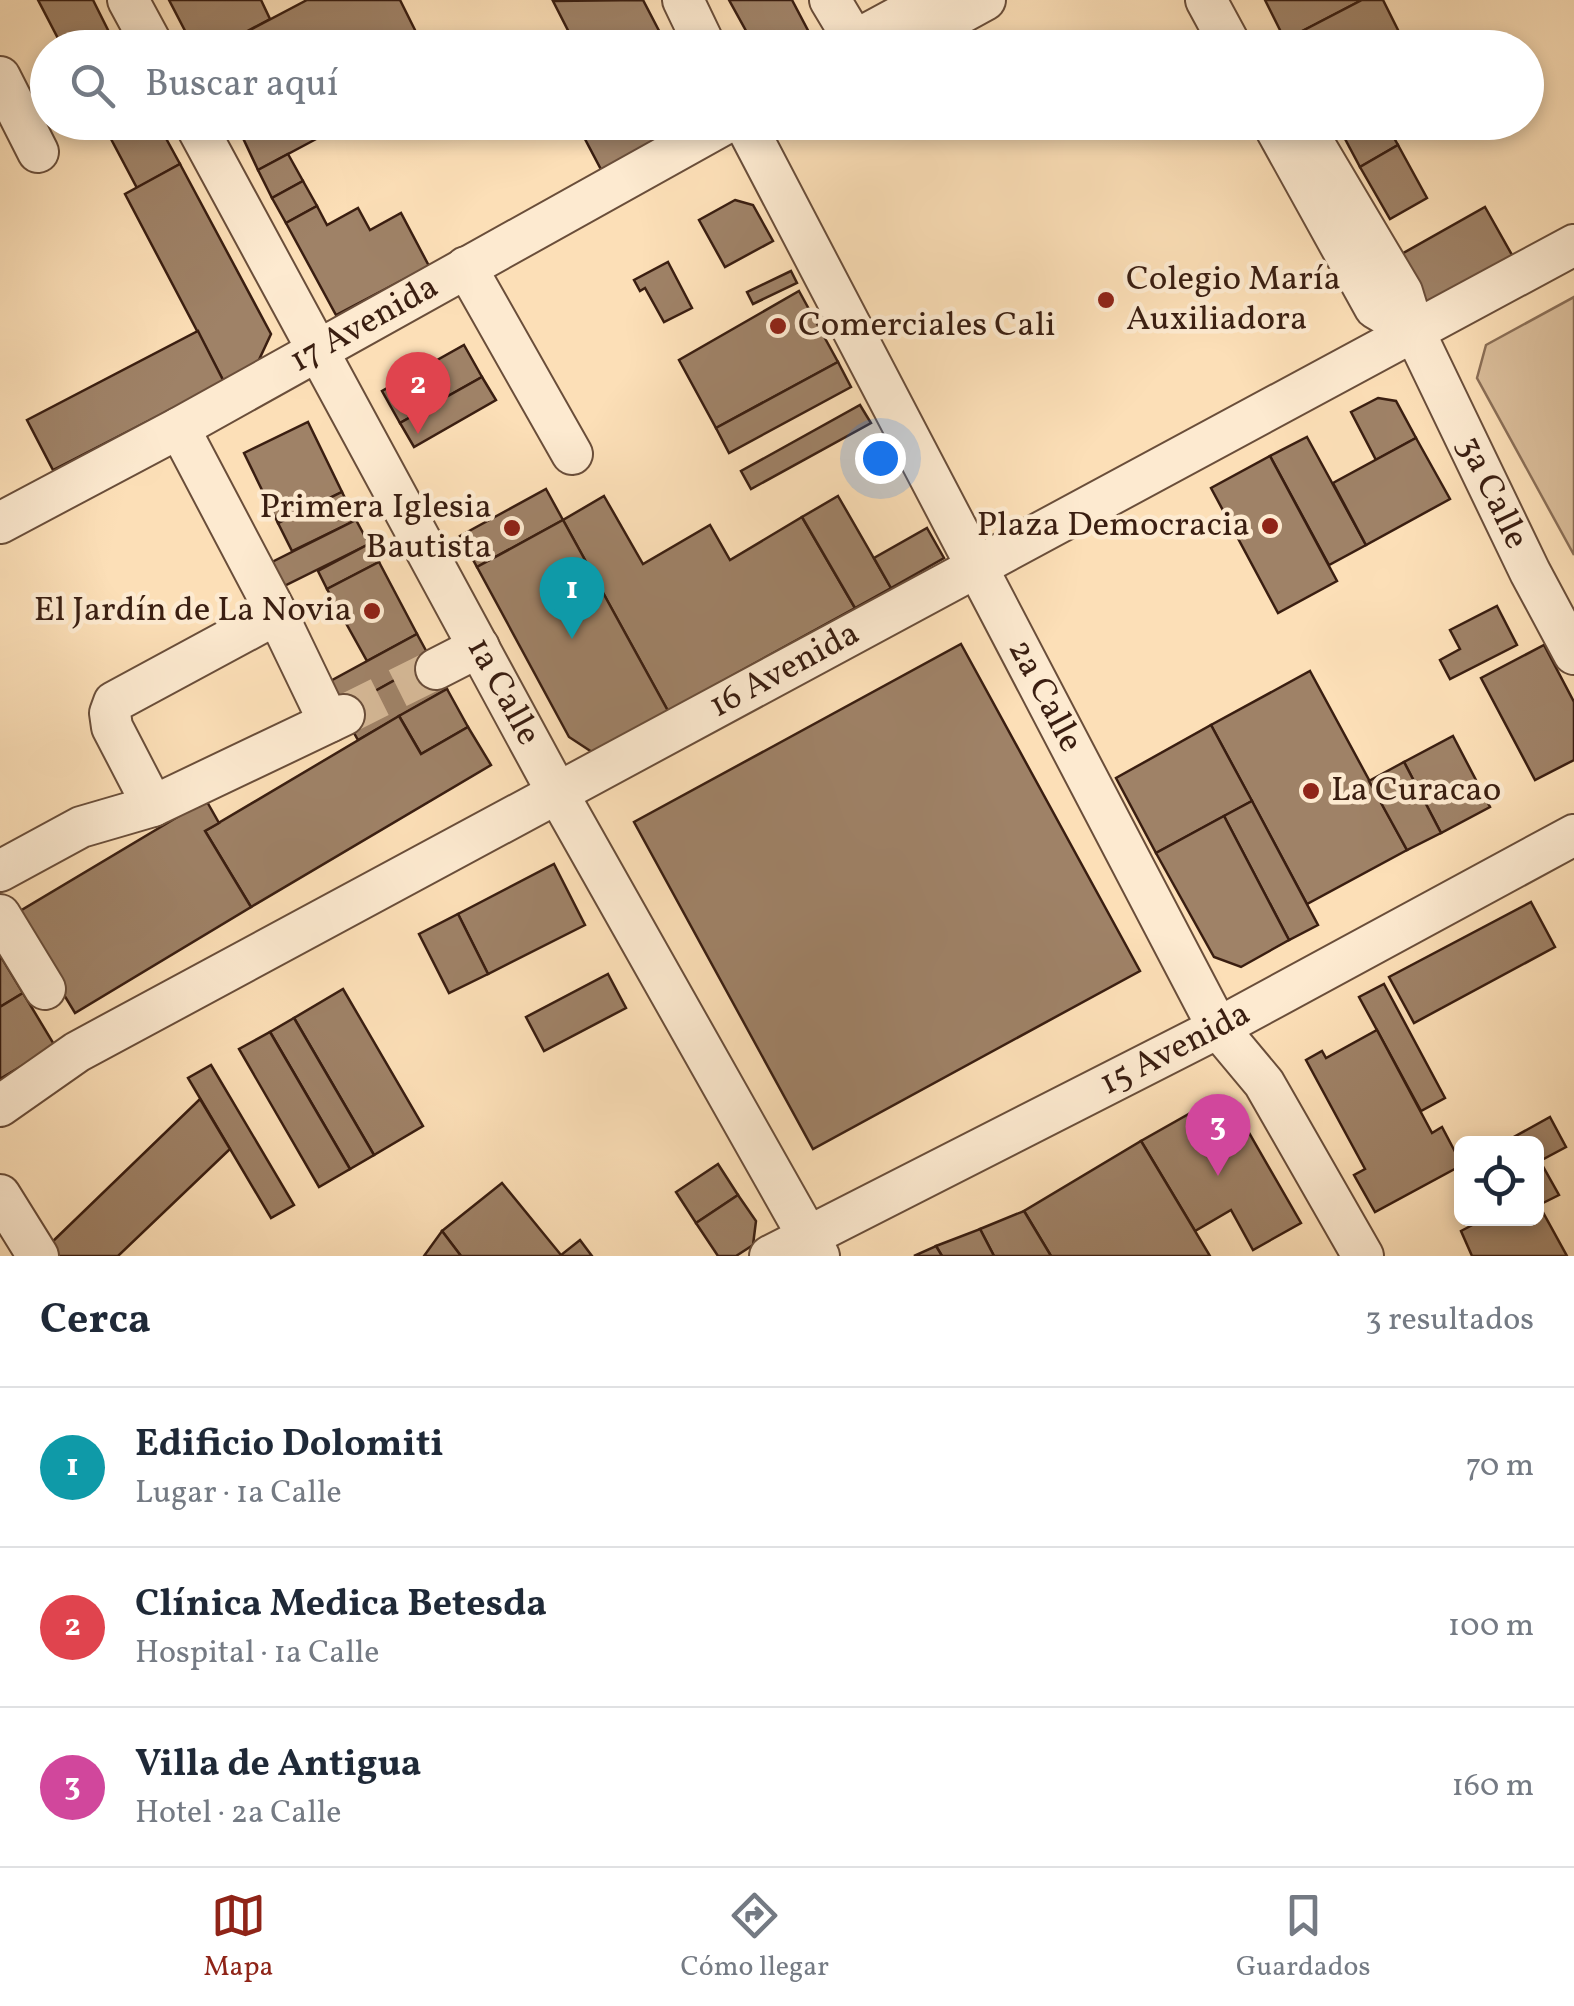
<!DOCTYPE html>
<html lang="es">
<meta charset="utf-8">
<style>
:root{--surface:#fff;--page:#f2f2f3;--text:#1f2937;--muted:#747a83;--line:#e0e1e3;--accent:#8f2418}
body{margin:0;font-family:Vollkorn,serif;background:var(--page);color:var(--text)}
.controls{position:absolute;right:30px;bottom:30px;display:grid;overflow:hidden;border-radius:15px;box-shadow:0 5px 15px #0003}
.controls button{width:90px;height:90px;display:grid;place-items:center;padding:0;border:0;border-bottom:2px solid var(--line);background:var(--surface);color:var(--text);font:50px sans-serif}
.you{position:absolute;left:880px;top:458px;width:35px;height:35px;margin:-25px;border:8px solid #fff;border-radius:50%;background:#1a73e8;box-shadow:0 0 0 15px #1a73e833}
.badge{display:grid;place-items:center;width:65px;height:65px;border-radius:50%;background:var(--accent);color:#fff;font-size:32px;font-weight:700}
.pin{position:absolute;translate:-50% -82px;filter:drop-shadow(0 2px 5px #0008)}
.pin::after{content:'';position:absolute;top:52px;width:35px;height:30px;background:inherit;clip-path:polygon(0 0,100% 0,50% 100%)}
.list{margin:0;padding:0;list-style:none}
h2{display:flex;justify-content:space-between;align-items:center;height:130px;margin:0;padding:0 40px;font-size:42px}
h2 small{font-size:32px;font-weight:400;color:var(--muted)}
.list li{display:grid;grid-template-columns:65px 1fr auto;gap:30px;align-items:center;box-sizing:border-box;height:160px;padding:0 40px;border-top:2px solid var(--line)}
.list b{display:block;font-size:38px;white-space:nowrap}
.list p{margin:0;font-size:32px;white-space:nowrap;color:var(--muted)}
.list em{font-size:32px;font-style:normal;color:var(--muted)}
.icon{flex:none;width:55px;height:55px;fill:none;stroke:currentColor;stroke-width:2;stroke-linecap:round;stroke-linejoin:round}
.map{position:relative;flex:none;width:1574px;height:1256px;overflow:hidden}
.search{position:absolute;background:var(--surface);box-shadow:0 5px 15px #0003;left:30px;right:30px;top:30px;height:110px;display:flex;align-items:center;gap:25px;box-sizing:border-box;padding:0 35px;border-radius:55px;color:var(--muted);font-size:38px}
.sheet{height:610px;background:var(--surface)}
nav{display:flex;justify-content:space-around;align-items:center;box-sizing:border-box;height:140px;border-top:2px solid var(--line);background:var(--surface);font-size:28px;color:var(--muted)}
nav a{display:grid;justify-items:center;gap:5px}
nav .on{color:var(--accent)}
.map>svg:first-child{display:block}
.green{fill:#dbbe9b;stroke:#8a6e56;stroke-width:2.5}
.building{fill:#9f8267;stroke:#3a1e11;stroke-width:2.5}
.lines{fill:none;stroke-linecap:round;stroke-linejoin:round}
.minor-tunnel{stroke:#d5b896;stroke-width:40;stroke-dasharray:40 20;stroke-linecap:butt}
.minor-casing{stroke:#6a4e3a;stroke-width:44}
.minor{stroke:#fdead0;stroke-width:40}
.poi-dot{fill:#8f2418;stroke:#fdead0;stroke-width:4}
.labels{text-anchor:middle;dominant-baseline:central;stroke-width:9;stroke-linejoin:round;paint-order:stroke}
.poi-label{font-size:35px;fill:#3a1e11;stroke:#fdead0;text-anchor:start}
.street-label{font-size:35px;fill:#3a1e11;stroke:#fdead0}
</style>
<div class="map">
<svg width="1574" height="1256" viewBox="0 0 1574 1256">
<rect width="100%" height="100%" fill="#fcdfb7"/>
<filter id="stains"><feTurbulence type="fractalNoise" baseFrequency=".002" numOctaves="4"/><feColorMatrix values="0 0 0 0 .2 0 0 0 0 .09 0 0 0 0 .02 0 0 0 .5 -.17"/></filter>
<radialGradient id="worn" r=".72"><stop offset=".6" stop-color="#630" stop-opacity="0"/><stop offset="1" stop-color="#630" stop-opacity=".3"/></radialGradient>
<polygon class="green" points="1574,297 1574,555 1477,378 1486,345"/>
<g class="building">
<polygon points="38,0 93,0 117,48 63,48"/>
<polygon points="169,0 261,0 270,19 216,48 194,48"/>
<polygon points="307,0 400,0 422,44 416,48 216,48"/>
<polygon points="643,0 668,48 577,48 553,1"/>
<polygon points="729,0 792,0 812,38 794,48 755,47"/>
<polygon points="1265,0 1362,0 1285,40"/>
<polygon points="1362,0 1383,0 1407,48 1289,48 1285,40"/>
<polygon points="102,122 157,122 180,164 137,188"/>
<polygon points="234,122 268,122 242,136"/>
<polygon points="268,122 348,122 258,170 242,136"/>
<polygon points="576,122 708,123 605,177"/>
<polygon points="1336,122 1385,122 1398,145 1360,167"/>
<polygon points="1398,145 1427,198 1390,219 1360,167"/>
<polygon points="288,154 303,181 272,198 258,170"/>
<polygon points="180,164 271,334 257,364 224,382 125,194"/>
<polygon points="303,181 317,206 286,223 272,198"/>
<polygon points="735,200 753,205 773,241 725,267 699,220"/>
<polygon points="317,206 327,225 358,208 370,230 401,213 429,266 336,315 286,223"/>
<polygon points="1485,207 1516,262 1436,307 1421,298 1398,256"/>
<polygon points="668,262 692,308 664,322 645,288 640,291 634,280"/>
<polygon points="791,271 797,283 753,304 747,292"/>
<polygon points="799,291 838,362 716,428 679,360"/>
<polygon points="198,331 224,382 53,470 27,420"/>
<polygon points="464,345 482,377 400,423 382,391"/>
<polygon points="838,362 851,387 729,453 716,428"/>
<polygon points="482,377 496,400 414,447 400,423"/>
<polygon points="1378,398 1396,401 1416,438 1376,460 1351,412"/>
<polygon points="860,405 871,423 751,489 741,471"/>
<polygon points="308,422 342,492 278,523 244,453"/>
<polygon points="1307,437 1366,545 1329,565 1270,456"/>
<polygon points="1416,438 1450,499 1366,545 1333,483"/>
<polygon points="1270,456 1337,581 1278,613 1211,488"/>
<polygon points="546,489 563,520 477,567 460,536"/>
<polygon points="342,492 356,520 292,551 278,523"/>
<polygon points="604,496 643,564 710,525 730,560 802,517 855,608 668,711 563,520"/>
<polygon points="838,496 891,588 855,608 802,517"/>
<polygon points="356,520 369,544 276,590 264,566"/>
<polygon points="563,520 668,711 592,752 569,737 477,567"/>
<polygon points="927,528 944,558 891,588 874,558"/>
<polygon points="369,544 379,562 327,589 318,571"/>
<polygon points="379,562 417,634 367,661 327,589"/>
<polygon points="1497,606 1517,645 1450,679 1440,660 1460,649 1450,630"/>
<polygon points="417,634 436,669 431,660 341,710 325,684"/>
<polygon points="961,644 1140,971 813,1149 634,822"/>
<polygon points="1544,645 1574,702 1574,760 1535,780 1481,678"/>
<polygon points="431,660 447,689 358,740 341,710"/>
<polygon points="1310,671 1407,850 1307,904 1211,725"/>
<polygon points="447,689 468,727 421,754 399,716"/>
<polygon points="399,716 421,754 468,727 491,765 251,907 205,831"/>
<polygon points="1211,725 1252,801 1156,853 1116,778"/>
<polygon points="1453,736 1490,807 1441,833 1404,762"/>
<polygon points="1404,762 1441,833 1407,850 1369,781"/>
<polygon points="206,800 219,823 205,831 251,907 75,1013 15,914"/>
<polygon points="1252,801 1318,925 1289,940 1224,816"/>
<polygon points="1224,816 1289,940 1241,967 1214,957 1156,853"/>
<polygon points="554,864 585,925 488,974 458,914"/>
<polygon points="1531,902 1555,947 1414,1023 1389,977"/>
<polygon points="458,914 488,974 449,993 419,934"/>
<polygon points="0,955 23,993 0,1007"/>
<polygon points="608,974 626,1008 544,1051 526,1017"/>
<polygon points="1384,984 1445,1098 1421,1111 1359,997"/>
<polygon points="343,989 423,1126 374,1155 294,1018"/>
<polygon points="23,993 55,1046 0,1079 0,1007"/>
<polygon points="294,1018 374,1155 350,1169 270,1032"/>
<polygon points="1377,1030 1432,1133 1442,1127 1462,1165 1375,1212 1354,1175 1365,1169 1306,1060 1322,1051 1326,1058"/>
<polygon points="270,1032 350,1169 319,1187 239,1049"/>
<polygon points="211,1065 294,1205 271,1218 188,1078"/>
<polygon points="1217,1098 1229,1098 1301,1223 1253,1250 1231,1210 1195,1231 1141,1141"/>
<polygon points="200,1099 230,1149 118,1256 58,1256 50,1244"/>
<polygon points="1550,1117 1566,1147 1540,1161 1559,1195 1539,1205 1567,1256 1472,1256 1461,1231 1480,1221 1479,1218 1536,1218 1536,1144 1501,1144"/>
<polygon points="1141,1141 1210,1256 1051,1256 1024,1211"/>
<polygon points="718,1164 738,1195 696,1223 676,1192"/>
<polygon points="502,1183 561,1255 562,1256 461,1256 442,1231"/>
<polygon points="738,1195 756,1221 753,1245 736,1256 718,1256 696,1223"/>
<polygon points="1024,1211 1051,1256 994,1256 980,1229"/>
<polygon points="980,1229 994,1256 942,1256 936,1246"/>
<polygon points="442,1231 461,1256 424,1256"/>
<polygon points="580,1240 592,1256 562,1256 561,1255"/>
<polygon points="936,1246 942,1256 914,1256"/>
</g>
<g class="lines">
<polyline class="minor-tunnel" points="344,715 436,669"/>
<g class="minor-casing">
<g id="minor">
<polyline points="128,0 154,48"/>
<polyline points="683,0 706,48"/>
<polyline points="830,0 854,40"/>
<polyline points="1206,0 1232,48"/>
<polyline points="901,46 985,0"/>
<polyline points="841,48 930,0"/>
<polyline points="0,77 38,152"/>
<path id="s1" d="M194,122l364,672 261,462"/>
<path id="s2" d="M744,122l474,906 46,55 99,173"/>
<polyline points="1272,122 1375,308 1414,331"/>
<path id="s3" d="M1301,122l101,170 12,39 116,241 44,82"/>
<polyline points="466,267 572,454"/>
<polyline points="179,428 277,614 329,722"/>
<path id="s4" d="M0,523l179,-95 549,-306"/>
<polyline points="436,669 479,647"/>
<polyline points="153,806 344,715"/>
<polyline points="0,871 81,827 153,806 112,727 110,713 114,702 277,614"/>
<polyline points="0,915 45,989"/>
<path id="s5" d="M0,1106l77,-54 1497,-807"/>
<polyline points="0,1195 38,1256"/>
<path id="s6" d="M770,1256l448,-228 356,-193"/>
</g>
</g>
<use href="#minor" class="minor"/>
</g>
<g class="poi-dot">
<circle cx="1106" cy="300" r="10"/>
<circle cx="778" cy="326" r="10"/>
<circle cx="1270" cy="526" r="10"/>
<circle cx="512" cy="528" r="10"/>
<circle cx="372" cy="611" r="10"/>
<circle cx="1311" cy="791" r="10"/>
</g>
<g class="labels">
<g class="poi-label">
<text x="1126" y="280">Colegio María<tspan x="1126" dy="40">Auxiliadora</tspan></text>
<text x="798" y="326">Comerciales Cali</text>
<text x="492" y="508" text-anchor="end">Primera Iglesia<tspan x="492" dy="40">Bautista</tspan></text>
<text x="1250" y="526" text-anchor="end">Plaza Democracia</text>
<text x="352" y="611" text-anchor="end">El Jardín de La Novia</text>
<text x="1331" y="791">La Curacao</text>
</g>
<g class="street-label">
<text stroke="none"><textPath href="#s4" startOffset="415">17 Avenida</textPath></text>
<text stroke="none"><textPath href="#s3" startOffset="418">3a Calle</textPath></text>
<text stroke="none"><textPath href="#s5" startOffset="898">16 Avenida</textPath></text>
<text stroke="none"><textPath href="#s1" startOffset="648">1a Calle</textPath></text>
<text stroke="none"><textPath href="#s2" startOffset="648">2a Calle</textPath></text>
<text stroke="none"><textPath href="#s6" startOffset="455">15 Avenida</textPath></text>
</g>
</g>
<rect width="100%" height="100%" filter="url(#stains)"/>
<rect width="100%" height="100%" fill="url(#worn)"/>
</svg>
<div class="controls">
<button><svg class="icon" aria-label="locate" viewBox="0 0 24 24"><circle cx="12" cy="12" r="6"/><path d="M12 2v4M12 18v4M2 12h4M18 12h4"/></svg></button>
</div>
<div class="you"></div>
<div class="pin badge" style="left:572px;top:639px;background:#0f9aa8">1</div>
<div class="pin badge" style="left:418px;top:434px;background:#e0444e">2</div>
<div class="pin badge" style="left:1218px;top:1176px;background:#d1479c">3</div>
<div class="search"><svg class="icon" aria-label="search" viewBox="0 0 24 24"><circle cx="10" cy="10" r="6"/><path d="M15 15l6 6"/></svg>Buscar aquí</div>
</div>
<section class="sheet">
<h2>Cerca<small>3 resultados</small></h2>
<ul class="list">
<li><span class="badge" style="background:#0f9aa8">1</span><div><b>Edificio Dolomiti</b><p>Lugar · 1a Calle</p></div><em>70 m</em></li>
<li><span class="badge" style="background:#e0444e">2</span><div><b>Clínica Medica Betesda</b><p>Hospital · 1a Calle</p></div><em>100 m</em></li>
<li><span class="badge" style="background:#d1479c">3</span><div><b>Villa de Antigua</b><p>Hotel · 2a Calle</p></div><em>160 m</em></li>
</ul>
</section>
<nav>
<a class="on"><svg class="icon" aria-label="map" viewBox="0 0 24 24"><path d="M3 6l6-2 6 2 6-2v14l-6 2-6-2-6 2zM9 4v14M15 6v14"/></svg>Mapa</a>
<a><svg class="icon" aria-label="directions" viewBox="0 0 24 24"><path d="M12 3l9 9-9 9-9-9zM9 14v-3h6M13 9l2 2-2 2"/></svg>Cómo llegar</a>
<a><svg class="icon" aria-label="saved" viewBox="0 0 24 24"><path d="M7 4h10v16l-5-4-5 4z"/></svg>Guardados</a>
</nav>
